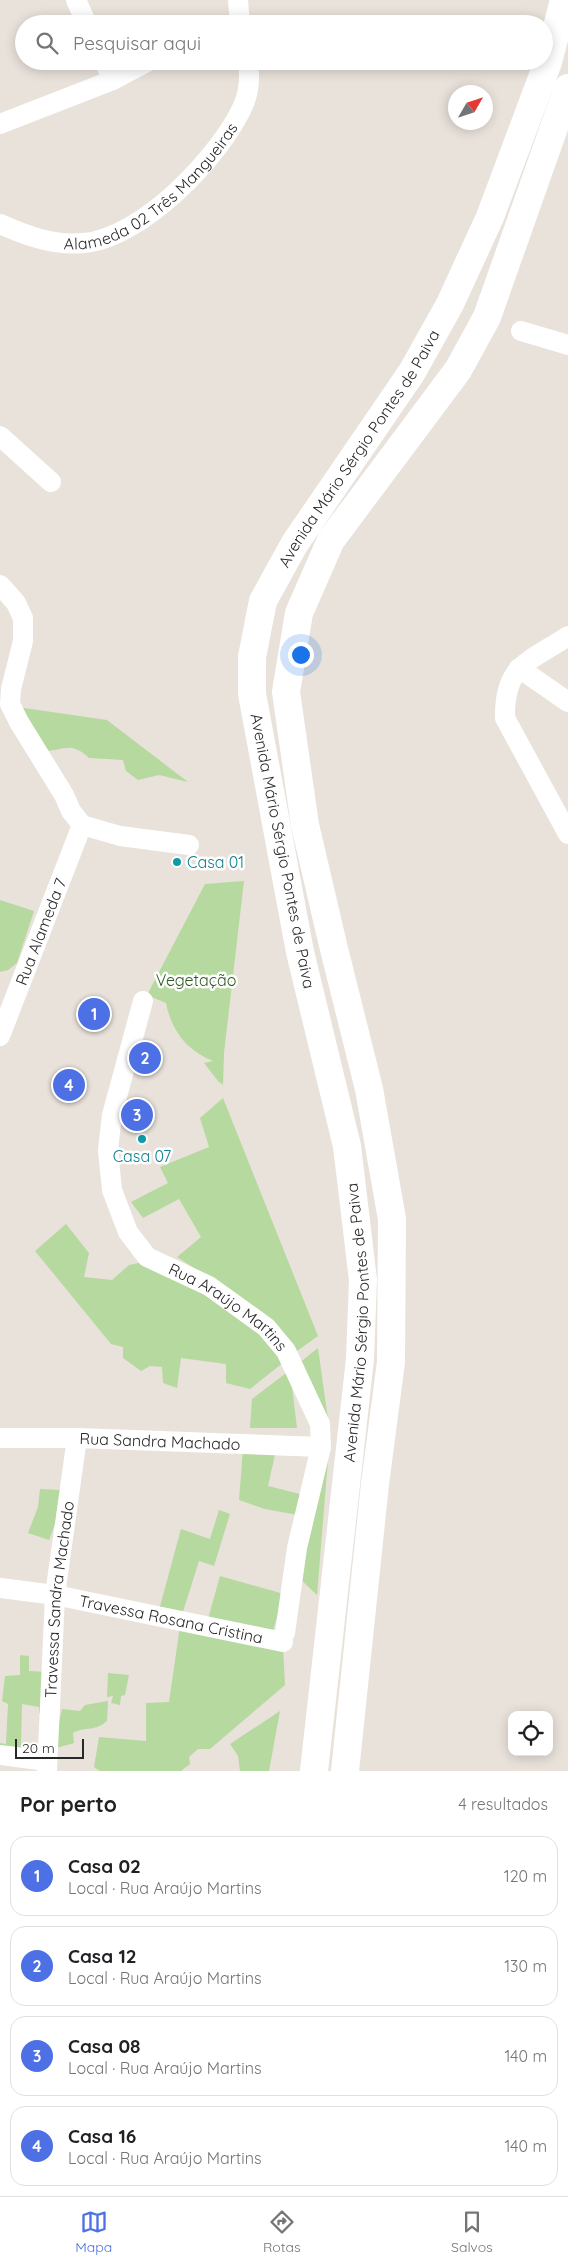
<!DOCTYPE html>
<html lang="pt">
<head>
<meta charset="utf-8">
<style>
	:root { --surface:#fff; --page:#f2f2f2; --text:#202124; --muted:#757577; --line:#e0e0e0; --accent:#4d70e4 }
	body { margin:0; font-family:Quicksand,sans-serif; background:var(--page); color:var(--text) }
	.controls { position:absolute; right:15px; bottom:15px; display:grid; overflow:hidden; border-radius:10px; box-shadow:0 2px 12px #0003 }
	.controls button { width:45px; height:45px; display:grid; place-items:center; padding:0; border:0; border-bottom:1px solid var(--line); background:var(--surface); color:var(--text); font:25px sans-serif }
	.compass { position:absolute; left:448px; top:85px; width:45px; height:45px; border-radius:50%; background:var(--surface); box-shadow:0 2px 12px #0003; rotate:51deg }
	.scale { position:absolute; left:15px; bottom:12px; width:69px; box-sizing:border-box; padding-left:5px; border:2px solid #282828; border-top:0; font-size:14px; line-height:18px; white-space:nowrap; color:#282828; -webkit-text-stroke:4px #fff; paint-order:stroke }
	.you { position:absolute; left:300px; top:654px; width:18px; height:18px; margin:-12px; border:4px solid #fff; border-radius:50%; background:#1a73e8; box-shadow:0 0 0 8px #1a73e833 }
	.badge { display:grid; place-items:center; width:32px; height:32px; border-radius:50%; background:var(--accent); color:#fff; font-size:16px; font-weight:700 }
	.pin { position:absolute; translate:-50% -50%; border:2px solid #fff; box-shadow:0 1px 5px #0006 }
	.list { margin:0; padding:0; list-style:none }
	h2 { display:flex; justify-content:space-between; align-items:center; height:65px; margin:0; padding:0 20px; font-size:21px }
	h2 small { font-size:16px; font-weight:400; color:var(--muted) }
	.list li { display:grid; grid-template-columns:32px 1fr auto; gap:15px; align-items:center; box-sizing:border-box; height:80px; margin:0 10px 10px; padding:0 10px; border:1px solid var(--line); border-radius:15px }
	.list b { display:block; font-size:19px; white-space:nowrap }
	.list p { margin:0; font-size:16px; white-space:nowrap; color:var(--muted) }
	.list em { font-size:16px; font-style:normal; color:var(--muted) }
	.icon { flex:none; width:28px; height:28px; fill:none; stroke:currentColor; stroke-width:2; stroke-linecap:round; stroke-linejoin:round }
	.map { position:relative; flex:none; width:568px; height:1771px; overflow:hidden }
	.search { position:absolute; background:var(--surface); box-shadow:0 2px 12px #0003; left:15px; right:15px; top:15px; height:55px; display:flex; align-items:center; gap:12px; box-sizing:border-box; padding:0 18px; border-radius:28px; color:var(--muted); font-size:19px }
	.sheet { height:425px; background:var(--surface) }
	nav { display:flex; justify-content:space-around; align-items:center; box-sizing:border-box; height:70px; border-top:1px solid var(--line); background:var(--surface); font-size:14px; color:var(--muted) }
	nav a { display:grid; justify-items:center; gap:2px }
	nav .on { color:var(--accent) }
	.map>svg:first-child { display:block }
</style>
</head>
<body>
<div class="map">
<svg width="568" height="1771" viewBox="0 0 568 1771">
	<rect width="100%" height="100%" fill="#e9e2db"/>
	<g fill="#b5d99e">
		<path d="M17,707l90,13 81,62 -29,-7 -21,5 -12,-9 -3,-11 -34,-2c-19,-18 -24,-7 -46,-7z"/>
		<path d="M244,881l-20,172 -1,32 -5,-4 -14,-18 9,-2c-26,-10 -42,-31 -47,-58l-19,-8 58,-111z"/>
		<path d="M0,900l34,11 -17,52 -9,7 -8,2z"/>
		<path d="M223,1098l95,238 -21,15 -61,-56 -59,-38 24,-20 -22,-38 -36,19 -12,-16 37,-19 -8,-16 49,-20 -9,-29z"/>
		<path d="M66,1224l23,29 -5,24 28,3 17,-15 19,-4 115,69 21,32 -34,27 -24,-6v-19l-45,-6 -4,30 -14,-5 -1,-16 -12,-1 -9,5 -18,-13v-11l-12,-3 -76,-93z"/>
		<path d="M318,1348l12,86 -31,-71z"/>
		<path d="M290,1370l7,58h-47l2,-29z"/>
		<path d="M329,1448l-12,147 -18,-17z"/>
		<path d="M243,1449l33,1 -8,36 32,8 -2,21 -33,-6 -26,-9z"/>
		<path d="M40,1489l21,1 -1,21 -11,29 -21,-7 10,-26z"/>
		<path d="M219,1510l11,4 -16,52 -15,-5 -18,57 -22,-8 22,-81 29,10z"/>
		<path d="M220,1576l64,18 -13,43 -63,-18z"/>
		<path d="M180,1626l103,20 2,39 -75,64h-12l-9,8 1,7 -9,7h-81l-6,-4 5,-30 47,4v-38l23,-1z"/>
		<path d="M20,1655l9,1v15l20,1 -1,42 -9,-1v-6l-17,-3 -1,40 22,2 -2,12 -41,-5v-10l6,1 2,-40 -6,-3 3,-25 15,-1z"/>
		<path d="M108,1673l21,2 -4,20 -4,1 -1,9 -9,-2 2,-7 -6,1z"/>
		<path d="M108,1701l-1,20c-12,11 -21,5 -34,12l1,10 -21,6 9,-40 18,2 5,-6z"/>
		<path d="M280,1711l-11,60h-29l-2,-15 -8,-12z"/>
	</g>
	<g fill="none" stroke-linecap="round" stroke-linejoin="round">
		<g stroke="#fff" stroke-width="20">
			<path d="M76,0l11,24"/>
			<path d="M238,0l2,24"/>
			<path d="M104,61l9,19"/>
			<path d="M0,124l113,-44 36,-19"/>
			<path id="s1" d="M0,224c27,12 54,22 84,19 58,-5 136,-86 159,-137 6,-13 7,-30 5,-45"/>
			<path d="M521,331l47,14"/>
			<path d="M0,436l51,46"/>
			<path d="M0,585l16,18 7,15v23l-12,48 -1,15 9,18 45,73 7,16 11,14 38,11 69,9"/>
			<path d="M568,636c-39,26 -64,29 -63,82l63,116"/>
			<path d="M519,668l49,34"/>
			<path id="s2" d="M143,1001l-31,114 -4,35 4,40 16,42 19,25 62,29 57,41 20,24 34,73 1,23 -24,101 -12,85"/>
			<path id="s3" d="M0,1036l82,-211"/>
			<path id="s4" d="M0,1438h77l244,9"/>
			<path id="s5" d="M0,1588l55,7 228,47"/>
			<path d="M0,1755l47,6"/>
			<path id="s6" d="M47,1771l8,-176 22,-157"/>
		</g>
		<g stroke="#fff" stroke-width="28">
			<path id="s7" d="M314,1771l46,-412 3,-79 -16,-134 -47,-194 -48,-258v-37l11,-56 32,-58 117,-171 38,-68 40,-87 58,-155 16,-62"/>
			<path d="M345,1771l30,-287 16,-122 1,-143 -23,-130 -35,-140 -29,-124 -19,-133 13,-79 32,-73 127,-170 29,-53 81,-229"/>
		</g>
	</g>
	<g fill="#0f9aa8" stroke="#fff" stroke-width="2">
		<circle cx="177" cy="862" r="5"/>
		<circle cx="142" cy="1139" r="5"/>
	</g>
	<g text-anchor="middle" stroke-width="5" stroke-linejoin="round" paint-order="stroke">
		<g font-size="16" fill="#282828" stroke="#fff">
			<text dy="6" stroke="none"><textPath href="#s1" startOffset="175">Alameda 02 Três Mangueiras</textPath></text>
			<text dy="6" stroke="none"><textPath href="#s7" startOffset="1365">Avenida Mário Sérgio Pontes de Paiva</textPath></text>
			<text transform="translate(283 851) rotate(79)" y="6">Avenida Mário Sérgio Pontes de Paiva</text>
			<text dy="6" stroke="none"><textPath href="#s3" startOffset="112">Rua Alameda 7</textPath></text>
			<text dy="6" stroke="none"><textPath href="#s2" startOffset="366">Rua Araújo Martins</textPath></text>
			<text dy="6" stroke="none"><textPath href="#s7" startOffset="451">Avenida Mário Sérgio Pontes de Paiva</textPath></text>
			<text dy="6" stroke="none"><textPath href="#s4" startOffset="160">Rua Sandra Machado</textPath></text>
			<text dy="6" stroke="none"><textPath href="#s6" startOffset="172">Travessa Sandra Machado</textPath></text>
			<text dy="6" stroke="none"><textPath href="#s5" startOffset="174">Travessa Rosana Cristina</textPath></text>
		</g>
		<g font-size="16" fill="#0d838f" stroke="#fff" text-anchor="start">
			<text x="187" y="868">Casa 01</text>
			<text x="142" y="1162" text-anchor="middle">Casa 07</text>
		</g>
		<g font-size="16" fill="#305b21" stroke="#fff">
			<text x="196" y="986">Vegetação</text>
		</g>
	</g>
</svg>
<div class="controls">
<button><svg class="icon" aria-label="locate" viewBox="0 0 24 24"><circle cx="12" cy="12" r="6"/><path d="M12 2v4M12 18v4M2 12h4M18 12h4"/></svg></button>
</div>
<svg class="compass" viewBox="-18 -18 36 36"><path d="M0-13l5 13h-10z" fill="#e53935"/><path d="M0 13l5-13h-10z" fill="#757577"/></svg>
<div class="scale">20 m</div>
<div class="you"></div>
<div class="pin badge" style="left:94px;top:1014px">1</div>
<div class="pin badge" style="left:145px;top:1058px">2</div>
<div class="pin badge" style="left:137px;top:1115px">3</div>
<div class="pin badge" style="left:69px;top:1085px">4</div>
<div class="search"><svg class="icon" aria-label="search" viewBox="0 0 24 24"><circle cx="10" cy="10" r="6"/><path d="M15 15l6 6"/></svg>Pesquisar aqui</div>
</div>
<section class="sheet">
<h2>Por perto<small>4 resultados</small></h2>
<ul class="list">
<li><span class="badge">1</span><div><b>Casa 02</b><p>Local · Rua Araújo Martins</p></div><em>120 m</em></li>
<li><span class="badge">2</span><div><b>Casa 12</b><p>Local · Rua Araújo Martins</p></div><em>130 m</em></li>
<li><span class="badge">3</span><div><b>Casa 08</b><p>Local · Rua Araújo Martins</p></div><em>140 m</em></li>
<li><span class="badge">4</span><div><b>Casa 16</b><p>Local · Rua Araújo Martins</p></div><em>140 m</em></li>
</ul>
</section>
<nav>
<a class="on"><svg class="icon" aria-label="map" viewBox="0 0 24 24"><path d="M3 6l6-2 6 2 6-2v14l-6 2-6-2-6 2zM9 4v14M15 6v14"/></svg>Mapa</a>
<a><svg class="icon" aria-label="directions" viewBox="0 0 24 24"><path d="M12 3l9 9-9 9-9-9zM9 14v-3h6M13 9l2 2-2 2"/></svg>Rotas</a>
<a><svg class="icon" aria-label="saved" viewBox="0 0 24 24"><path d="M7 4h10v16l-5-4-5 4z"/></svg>Salvos</a>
</nav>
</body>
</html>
